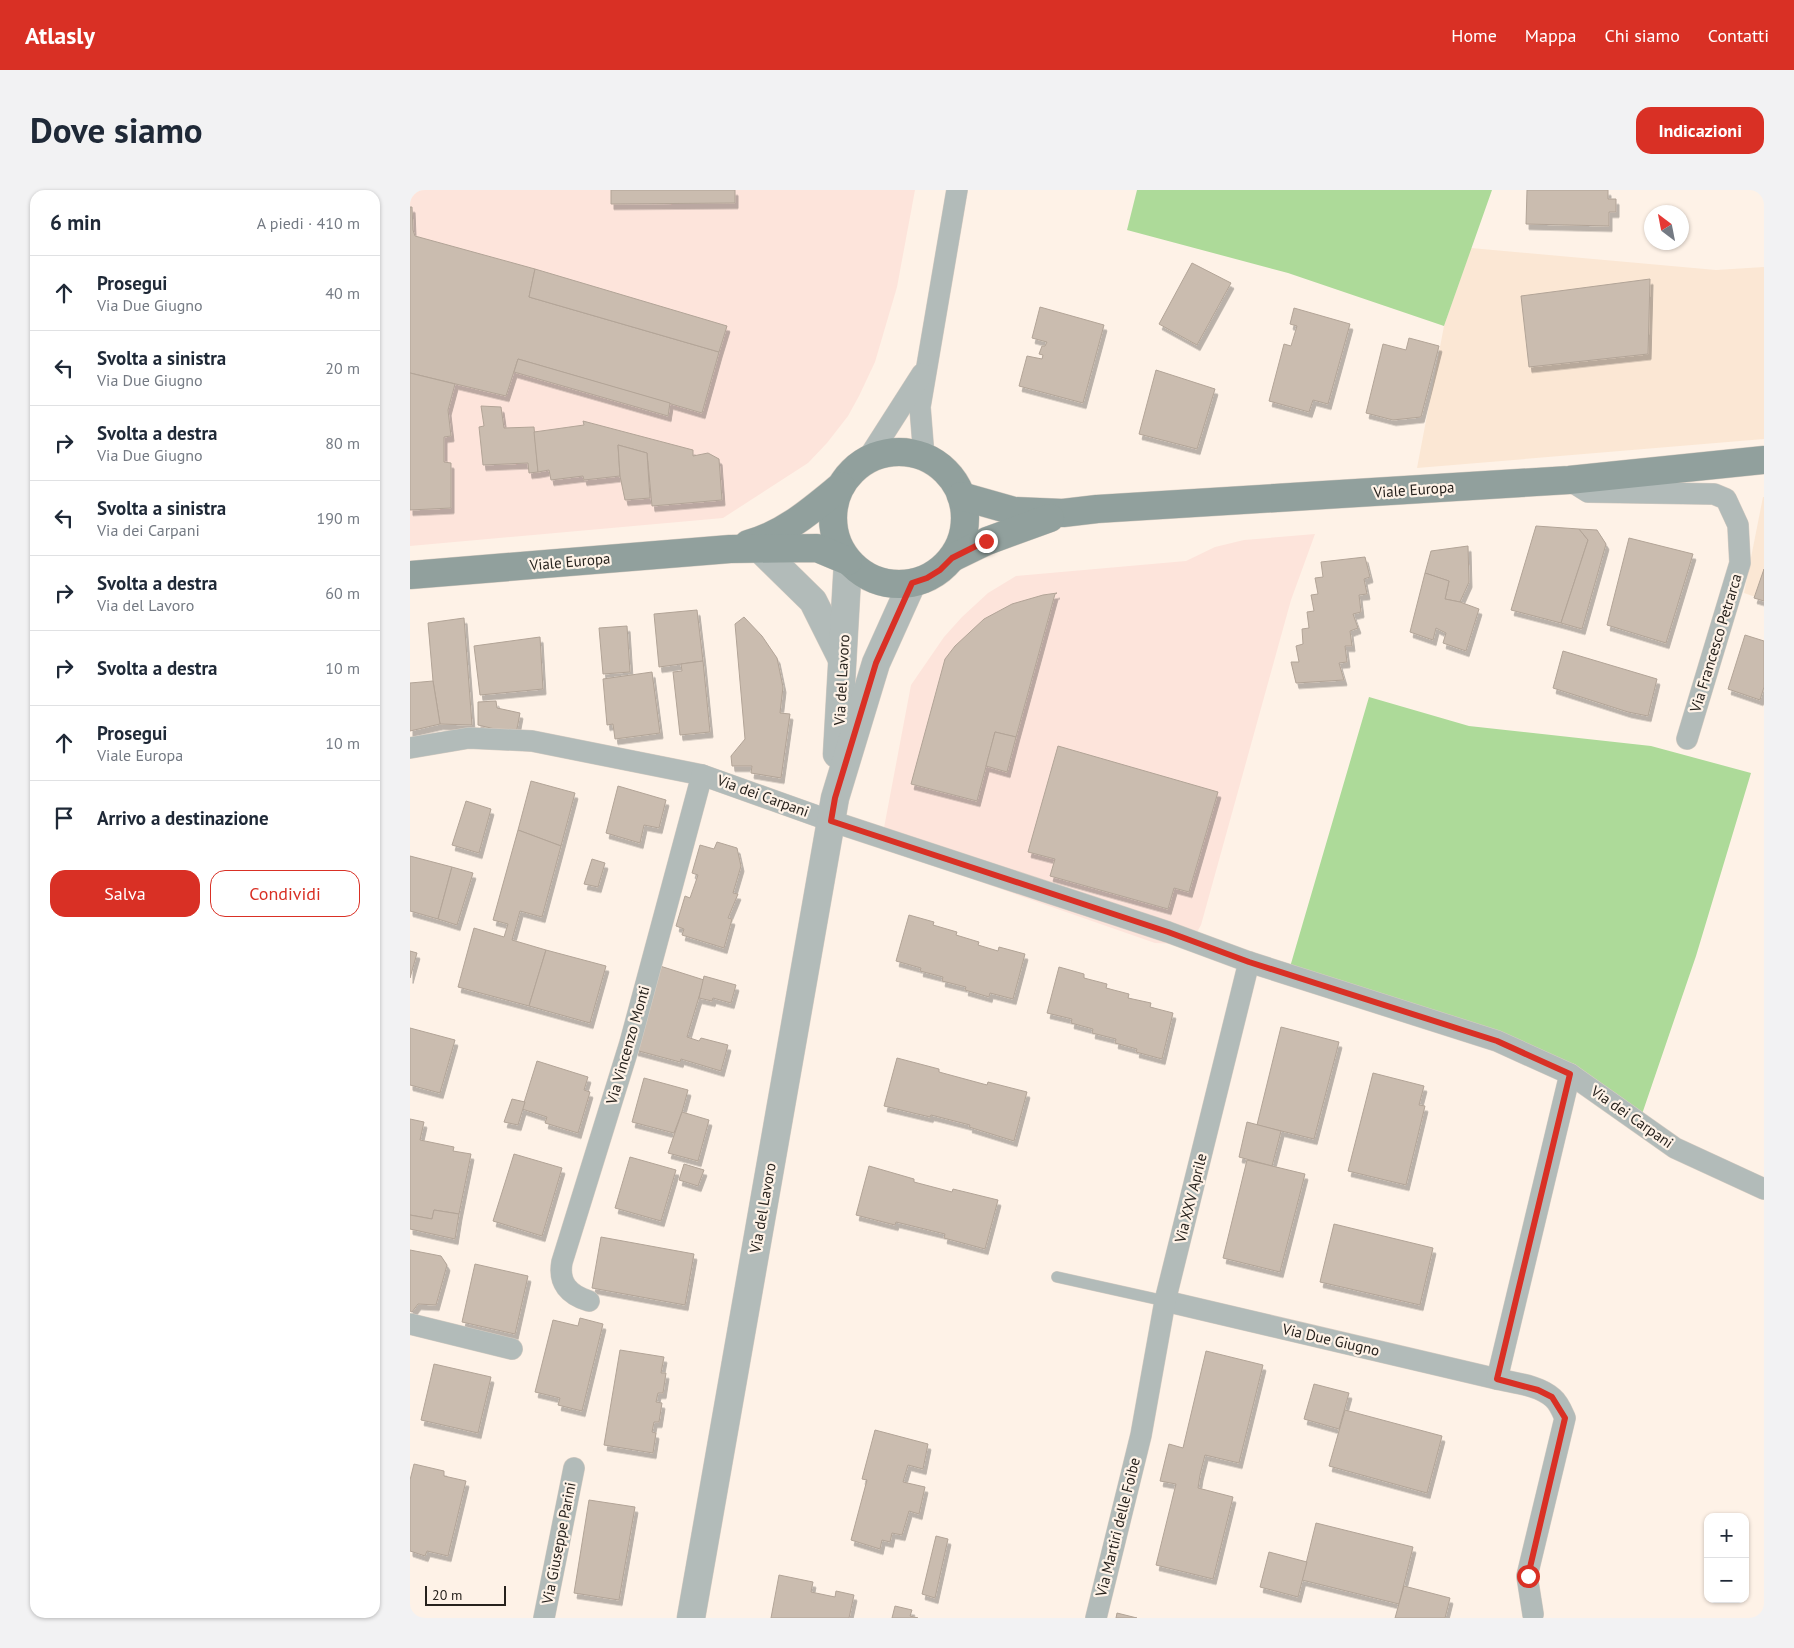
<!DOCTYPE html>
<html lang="it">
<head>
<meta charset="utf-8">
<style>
	:root { --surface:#fff; --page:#f2f2f3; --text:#1f2937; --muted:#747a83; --line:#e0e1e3; --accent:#d93025 }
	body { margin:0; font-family:"PT Sans",sans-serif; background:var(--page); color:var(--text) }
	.controls { position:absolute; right:15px; bottom:15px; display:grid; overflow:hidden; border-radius:10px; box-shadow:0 1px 4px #0004 }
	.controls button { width:45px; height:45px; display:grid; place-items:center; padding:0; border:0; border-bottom:1px solid var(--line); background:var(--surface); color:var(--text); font:25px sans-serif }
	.compass { position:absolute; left:1234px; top:15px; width:45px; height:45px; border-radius:50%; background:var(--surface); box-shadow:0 1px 4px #0004; rotate:328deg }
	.scale { position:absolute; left:15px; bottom:12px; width:81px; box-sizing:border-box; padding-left:5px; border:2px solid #27221d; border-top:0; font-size:14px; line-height:18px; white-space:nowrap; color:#27221d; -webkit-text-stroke:4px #fef2e7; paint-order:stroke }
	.stop { position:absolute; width:15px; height:15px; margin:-11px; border:4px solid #d93025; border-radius:50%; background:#fff }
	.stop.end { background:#d93025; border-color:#fff; box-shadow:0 1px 5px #0008 }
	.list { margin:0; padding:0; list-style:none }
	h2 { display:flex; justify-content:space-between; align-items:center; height:65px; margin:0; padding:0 20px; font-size:21px }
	h2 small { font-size:16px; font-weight:400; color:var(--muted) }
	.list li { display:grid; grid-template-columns:32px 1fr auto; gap:15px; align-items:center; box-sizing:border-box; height:75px; padding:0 20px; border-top:1px solid var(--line) }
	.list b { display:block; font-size:19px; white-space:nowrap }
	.list p { margin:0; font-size:16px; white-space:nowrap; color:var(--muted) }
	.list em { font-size:16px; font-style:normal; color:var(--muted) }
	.actions { display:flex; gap:10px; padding:15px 20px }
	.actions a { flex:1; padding:11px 0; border:1px solid var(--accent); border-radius:15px; text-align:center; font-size:18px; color:var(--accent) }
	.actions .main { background:var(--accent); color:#fff }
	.icon { flex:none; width:28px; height:28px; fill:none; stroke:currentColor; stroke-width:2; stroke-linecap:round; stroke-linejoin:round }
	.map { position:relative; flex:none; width:1354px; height:1428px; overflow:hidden; border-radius:15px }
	header { display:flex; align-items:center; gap:30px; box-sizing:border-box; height:70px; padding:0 25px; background:var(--accent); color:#fff }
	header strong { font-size:24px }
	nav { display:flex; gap:28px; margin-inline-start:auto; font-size:18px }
	.intro { display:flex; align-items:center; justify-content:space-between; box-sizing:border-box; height:120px; padding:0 30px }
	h1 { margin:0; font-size:35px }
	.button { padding:12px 22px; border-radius:15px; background:var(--accent); color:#fff; font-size:18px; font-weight:700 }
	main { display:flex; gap:30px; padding:0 30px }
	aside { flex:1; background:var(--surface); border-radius:15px; box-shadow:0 1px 4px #0004 }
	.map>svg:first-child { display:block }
</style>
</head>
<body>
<header>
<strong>Atlasly</strong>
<nav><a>Home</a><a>Mappa</a><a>Chi siamo</a><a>Contatti</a></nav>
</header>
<div class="intro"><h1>Dove siamo</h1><a class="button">Indicazioni</a></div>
<main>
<aside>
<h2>6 min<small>A piedi · 410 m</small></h2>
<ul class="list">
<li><svg class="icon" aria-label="ahead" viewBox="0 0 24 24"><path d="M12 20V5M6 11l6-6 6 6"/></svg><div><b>Prosegui</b><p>Via Due Giugno</p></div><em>40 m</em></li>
<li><svg class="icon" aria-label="left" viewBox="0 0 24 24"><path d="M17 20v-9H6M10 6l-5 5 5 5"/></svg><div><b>Svolta a sinistra</b><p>Via Due Giugno</p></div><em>20 m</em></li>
<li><svg class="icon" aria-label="right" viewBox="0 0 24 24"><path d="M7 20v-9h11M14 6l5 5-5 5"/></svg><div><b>Svolta a destra</b><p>Via Due Giugno</p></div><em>80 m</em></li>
<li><svg class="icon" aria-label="left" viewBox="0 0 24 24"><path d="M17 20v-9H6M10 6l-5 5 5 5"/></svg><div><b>Svolta a sinistra</b><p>Via dei Carpani</p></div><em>190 m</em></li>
<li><svg class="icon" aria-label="right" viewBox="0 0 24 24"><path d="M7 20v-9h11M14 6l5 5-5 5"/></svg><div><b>Svolta a destra</b><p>Via del Lavoro</p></div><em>60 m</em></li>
<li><svg class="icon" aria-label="right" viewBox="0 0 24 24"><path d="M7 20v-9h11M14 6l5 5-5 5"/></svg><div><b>Svolta a destra</b></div><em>10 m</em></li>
<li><svg class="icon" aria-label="ahead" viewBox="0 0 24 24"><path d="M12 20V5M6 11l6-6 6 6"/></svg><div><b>Prosegui</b><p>Viale Europa</p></div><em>10 m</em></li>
<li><svg class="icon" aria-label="arrive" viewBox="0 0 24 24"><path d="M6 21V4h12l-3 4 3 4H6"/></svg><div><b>Arrivo a destinazione</b></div></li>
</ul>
<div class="actions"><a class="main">Salva</a><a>Condividi</a></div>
</aside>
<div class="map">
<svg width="1354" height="1428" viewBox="0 0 1354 1428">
	<defs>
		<filter id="shadow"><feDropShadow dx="3" dy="5.5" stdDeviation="0" flood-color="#0004"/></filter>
	</defs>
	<rect width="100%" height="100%" fill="#fef2e7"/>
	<g fill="#fbe7d4">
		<path d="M1061,58l245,22 48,-3v172l-347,29 27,-142z"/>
		<path d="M1353,307h1v103l-20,-7z"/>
	</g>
	<g fill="#fde4db">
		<path d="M0,0h505l-18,97 -22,75 -16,34 -11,20 -21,27 -19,20 -85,55 -313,28z"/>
		<path d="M905,344l-24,66 -90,325 -5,9 -21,10 -20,-1 -246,-86 -29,-8 31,-164 33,-48 18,-20 26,-24 28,-17 170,-15 29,-14 29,-7z"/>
	</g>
	<g fill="#adda99">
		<path d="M727,0h355l-48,136 -156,-53 -161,-43z"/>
		<path d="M959,507l100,29 182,20 100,27 -55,183 -55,161 -86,-52 -265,-98z"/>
	</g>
	<g fill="#cabcaf" stroke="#b2a497" filter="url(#shadow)">
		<path d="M201,0h124v13l-124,1z"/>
		<path d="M1117,0h81v9h8v13h-7v14l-83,-2z"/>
		<path d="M0,17h2l1,23 2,6 120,33 -6,28 190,55 -17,61 -184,-54 -12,37 -96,-23z"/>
		<path d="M782,73l39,20 -34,62 -38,-21z"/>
		<path d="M125,79l192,57 -8,26 -190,-55z"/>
		<path d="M1240,89l-2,75 -119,13 -8,-71z"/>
		<path d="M630,117l64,18 -21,78 -64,-17 8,-30 15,3 1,-4 -4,-1 3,-8h3l2,-4 -15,-4z"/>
		<path d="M884,118l56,16 -22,80 -15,-4 -4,12 -40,-11 15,-57 7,2 6,-20 -7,-2z"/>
		<path d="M999,148l30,8 -18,71 -28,3 -27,-7 17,-69 23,6z"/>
		<path d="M108,169l152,44 -2,13 -154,-44z"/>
		<path d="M746,180l59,19 -18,60 -58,-15z"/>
		<path d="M0,183l45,11 -7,26 3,26 -7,1v25l7,1v45l-41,2z"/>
		<path d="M71,216l20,1 3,21 30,-1 4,45 -9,1 -1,-10 -45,2 -4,-38 5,-1z"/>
		<path d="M173,231l110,29v6l15,-3 11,6 3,41 -70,6 -5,-53 -29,-8 2,31 -36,4 -1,-4 -32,4 -2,-10 -11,2 -4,-40 50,-7z"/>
		<path d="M208,255l29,8 3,45 -25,2 -5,-24z"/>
		<path d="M1126,336l43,3 9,11 -27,83 -50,-13z"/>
		<path d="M1169,339l18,1 9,14 -24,85 -21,-6 27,-83z"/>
		<path d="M1219,348l64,16 -27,89 -59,-18z"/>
		<path d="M1058,356l1,36 -9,20 -15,-3 4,-18 -24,-8 6,-22z"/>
		<path d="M955,367l5,20 -6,2 3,15 -8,1 2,17 -8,2 5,14 -8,3 2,15h-7l2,16 -8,1 5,17 -48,3 -5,-21h8l-3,-16 7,-2 -1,-15 7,-1 -2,-16 7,-1 -3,-16 7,-1 -3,-16 8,-1 -2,-15z"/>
		<path d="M1354,379v32l-10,-3z"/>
		<path d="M1015,383l24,8 -4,18 15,3 19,7 -13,42 -23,-8 3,-10 -10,-5 -3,12 -23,-8z"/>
		<path d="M647,403l-2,1 -39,143 -21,-5 -18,69 -66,-17 34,-125 10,-13 29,-27 28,-15 31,-9z"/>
		<path d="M287,420l6,51 -44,6 -5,-53z"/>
		<path d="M334,427l18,19 15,22 6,29 -3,26 10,1 -9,64 -30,-5 1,-7h-20l-1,-10 14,-17 -10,-115z"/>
		<path d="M54,428l8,107 -32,-1 -7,-43 -5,-58z"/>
		<path d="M217,436l3,46 -27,2 -4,-46z"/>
		<path d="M1335,445l19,6v46l-4,13 -32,-11z"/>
		<path d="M130,447l3,52 -63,6 -6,-49z"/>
		<path d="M1153,461l94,28 -9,37 -20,-4 -75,-24z"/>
		<path d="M293,471l7,71 -30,3 -7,-63 9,-1 -1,-7z"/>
		<path d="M242,482l8,61 -45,6 -2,-15 -6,1 -4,-46z"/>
		<path d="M23,491l7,43 -30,7v-48z"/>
		<path d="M86,511l1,7 23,5 -4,21 -38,-9v-23z"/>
		<path d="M585,542l21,5 -9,35 -21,-6z"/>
		<path d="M648,556l160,46 -29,100 -15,-4 -6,21 -118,-33 5,-17 -27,-7z"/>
		<path d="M121,591l44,12 -14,53 -43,-16z"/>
		<path d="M208,596l48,14 -7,28 -15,-3 -4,18 -34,-10z"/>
		<path d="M56,611l25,8 -12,44 -27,-8z"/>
		<path d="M108,640l43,16 -19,71 -22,-6 -8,29 34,10 -17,56 -71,-19 16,-59 30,9 4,-13 -15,-4z"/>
		<path d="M307,652l20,6 4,18 -8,27 5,1 -10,24 4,1 -8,29 -42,-13 2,-6 -8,-3 9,-30 5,2 8,-23 -6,-2 8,-28 14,4z"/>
		<path d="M0,666l42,11 -14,52 -28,-8z"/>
		<path d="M182,669l13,4 -7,24 -14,-3z"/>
		<path d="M42,677l21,6 -16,52 -19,-6z"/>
		<path d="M499,725l25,7 -1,3 24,7 -1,3 23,7 -1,3 20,6 1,-4 26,7 -12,45 -23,-6 -1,4 -24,-7 1,-3 -24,-6 1,-4 -23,-6 1,-3 -25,-7z"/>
		<path d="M136,760l60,16 -16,57 -61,-17z"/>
		<path d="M0,761l7,2 -7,25z"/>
		<path d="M250,776l44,14 -17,57 12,4 2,-3 27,7 -7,26 -40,-12 -1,3 -45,-12z"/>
		<path d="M649,777l25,7v4l23,6 -1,4 23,6 -1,4 23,5 -1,4 23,6 -11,46 -26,-7 1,-3 -22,-6 1,-4 -24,-6 1,-4 -22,-6 1,-4 -25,-6z"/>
		<path d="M294,786l32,9 -5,18 -18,-5 -1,3 -13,-3z"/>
		<path d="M871,837l58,15 -25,97 -57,-14z"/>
		<path d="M0,838l45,12 -15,53 -30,-8z"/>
		<path d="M487,868l42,11v3l48,13 1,-3 39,10 -13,49 -45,-14 1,-2 -39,-10 -1,2 -46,-11z"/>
		<path d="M127,871l51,16 -4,13 6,2 -12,41 -33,-10 2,-6 -25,-8z"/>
		<path d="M963,883l51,13 -5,19 6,1 -19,79 -58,-14z"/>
		<path d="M234,888l44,12 -6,22 -8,21 -42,-11z"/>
		<path d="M102,909l13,3 -7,23 -14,-3z"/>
		<path d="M272,922l27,8 -11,41 -30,-8z"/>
		<path d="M0,929l14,3 -4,18 34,7 -1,4 18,3 -12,60 -25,-4 -2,9 -22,-4z"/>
		<path d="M837,932l34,9 -9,35 -33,-9z"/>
		<path d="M104,964l48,14 -20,68 -49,-15z"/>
		<path d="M220,967l46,13 -15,51 -46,-13z"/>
		<path d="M837,970l58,14 -25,98 -57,-14z"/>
		<path d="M274,974l20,6 -6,16 -19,-6z"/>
		<path d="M459,976l45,13v3l38,10 1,-3 45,11 -13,49 -41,-11 1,-4 -49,-12 -1,3 -39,-10z"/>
		<path d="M24,1020l25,4 -4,25 -45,-10v-14l22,4z"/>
		<path d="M924,1034l99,24 -13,57 -100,-23z"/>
		<path d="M191,1047l93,17 -9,51 -93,-17z"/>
		<path d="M0,1060l31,6 6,9 -11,40 -18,-1 -6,8 -2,-1z"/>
		<path d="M65,1074l53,12 -13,58 -53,-12z"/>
		<path d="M170,1128l23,6 -21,87 -24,-6 2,-7 -25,-6 18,-72 25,6z"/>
		<path d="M210,1160l44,7 -3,16h5l-3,20h-5l-2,9 6,1 -3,19h-5l-2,10 4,1 -3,20 -49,-8z"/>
		<path d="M796,1161l57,14 -24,98 -34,-8 -5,20 -2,13 35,9 -20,82 -57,-14 20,-81 -16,-3 9,-37 14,4z"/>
		<path d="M24,1174l57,13 -13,56 -57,-13z"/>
		<path d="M904,1194l35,9 -10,36 -35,-10z"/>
		<path d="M935,1220l97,26 -15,57 -98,-27z"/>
		<path d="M465,1240l53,14 -5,25 -15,-4 -5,17 22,5 -6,27 -10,-3 -7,24 -10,-2 -2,9 -8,-2 -2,9 -29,-9 16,-60 -5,-1z"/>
		<path d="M4,1274l30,7v5l22,5 -18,75 -21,-5 -2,5 -15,-5v-71z"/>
		<path d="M179,1310l46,7 -16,93 -45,-7z"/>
		<path d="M906,1333l97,24 -14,57 -97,-24z"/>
		<path d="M526,1346l12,3 -13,59 -13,-4z"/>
		<path d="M859,1362l38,10 -9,35 -38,-10z"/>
		<path d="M369,1385l34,7 -2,10 24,5 1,-6 18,4 -5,23h-78z"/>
		<path d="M994,1396l46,12 -5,20h-50z"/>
		<path d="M485,1416l17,4 -2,6 8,2h-26z"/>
		<path d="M707,1423l20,5h-21z"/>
	</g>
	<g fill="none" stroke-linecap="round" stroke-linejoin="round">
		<defs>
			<path id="service" d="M647,1087l108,24"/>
			<g id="minor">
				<path d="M514,267l-4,-50 37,-217"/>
				<path d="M457,270l55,-86"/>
				<path d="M1159,290l19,12 126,2 12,5 12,26 2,38 -53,176"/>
				<path d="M0,558l59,-10 63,3 170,34 129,46 337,111 81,30 248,79 73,33 105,74 89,41"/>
				<path d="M179,1111c-20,-6 -31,-18 -27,-39l68,-219 72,-268"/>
				<path d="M755,1111l332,78c17,4 42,6 56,19 6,5 9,13 12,20l-38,158 6,38"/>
				<path d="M0,1134l102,25"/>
				<path d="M1087,1189l73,-305"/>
				<path d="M134,1428l30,-150"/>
				<path d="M686,1428l45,-183 24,-134 84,-339"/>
			</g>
			<g id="tertiary">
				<path d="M350,359l53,52 29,58"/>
				<path d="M427,564l11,-193"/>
				<path d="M281,1428l144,-820 41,-135 36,-80"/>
			</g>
			<g id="secondary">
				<circle cx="489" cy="328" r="66"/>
				<path d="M551,306l53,15 49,2 34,-4 472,-29 195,-20"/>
				<path d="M338,354c37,-10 65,-35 93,-58"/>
				<path d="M542,368l35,-17 63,-23"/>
				<path d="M0,385l320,-26 87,-1 31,13"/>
			</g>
		</defs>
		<use href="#service" stroke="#d7cdc3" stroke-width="12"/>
		<use href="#minor" stroke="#d7cdc3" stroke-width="22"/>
		<use href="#tertiary" stroke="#d7cdc3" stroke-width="29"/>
		<use href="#secondary" stroke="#d7cdc3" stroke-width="29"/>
		<use href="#service" stroke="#b2bbb9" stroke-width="11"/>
		<use href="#minor" stroke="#b2bbb9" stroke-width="21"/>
		<use href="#tertiary" stroke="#b2bbb9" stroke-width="28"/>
		<use href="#secondary" stroke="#91a09d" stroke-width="28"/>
	</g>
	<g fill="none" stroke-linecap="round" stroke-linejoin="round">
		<path stroke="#d93025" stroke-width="6" d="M576,351l-34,17 -12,12 -13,8 -15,5 -36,80 -41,135 -4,23 337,111 81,30 248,79 73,33 -73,305 41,11 14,7 13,21 -37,158"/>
	</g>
	<g text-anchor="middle" stroke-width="4.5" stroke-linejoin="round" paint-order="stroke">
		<g font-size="15" fill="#27221d" stroke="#fef2e7">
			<text transform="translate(1004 300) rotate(-4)" y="5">Viale Europa</text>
			<text transform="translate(160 372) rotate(-5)" y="5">Viale Europa</text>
			<text transform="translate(1306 453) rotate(-73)" y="5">Via Francesco Petrarca</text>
			<text transform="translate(432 490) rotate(-87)" y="5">Via del Lavoro</text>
			<text transform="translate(353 606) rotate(20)" y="5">Via dei Carpani</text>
			<text transform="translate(218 855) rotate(-74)" y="5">Via Vincenzo Monti</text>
			<text transform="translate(1222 927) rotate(35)" y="5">Via dei Carpani</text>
			<text transform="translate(781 1008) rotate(-76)" y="5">Via XXV Aprile</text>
			<text transform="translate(353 1018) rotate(-80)" y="5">Via del Lavoro</text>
			<text transform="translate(921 1150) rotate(13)" y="5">Via Due Giugno</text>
			<text transform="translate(708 1337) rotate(-76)" y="5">Via Martiri delle Foibe</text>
			<text transform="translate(149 1353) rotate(-79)" y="5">Via Giuseppe Parini</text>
		</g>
	</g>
</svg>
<div class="controls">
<button>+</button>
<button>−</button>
</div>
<svg class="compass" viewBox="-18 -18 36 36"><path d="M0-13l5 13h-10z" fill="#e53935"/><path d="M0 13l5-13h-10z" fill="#747a83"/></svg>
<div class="scale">20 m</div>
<div class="stop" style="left:1118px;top:1386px"></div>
<div class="stop end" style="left:576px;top:351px"></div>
</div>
</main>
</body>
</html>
